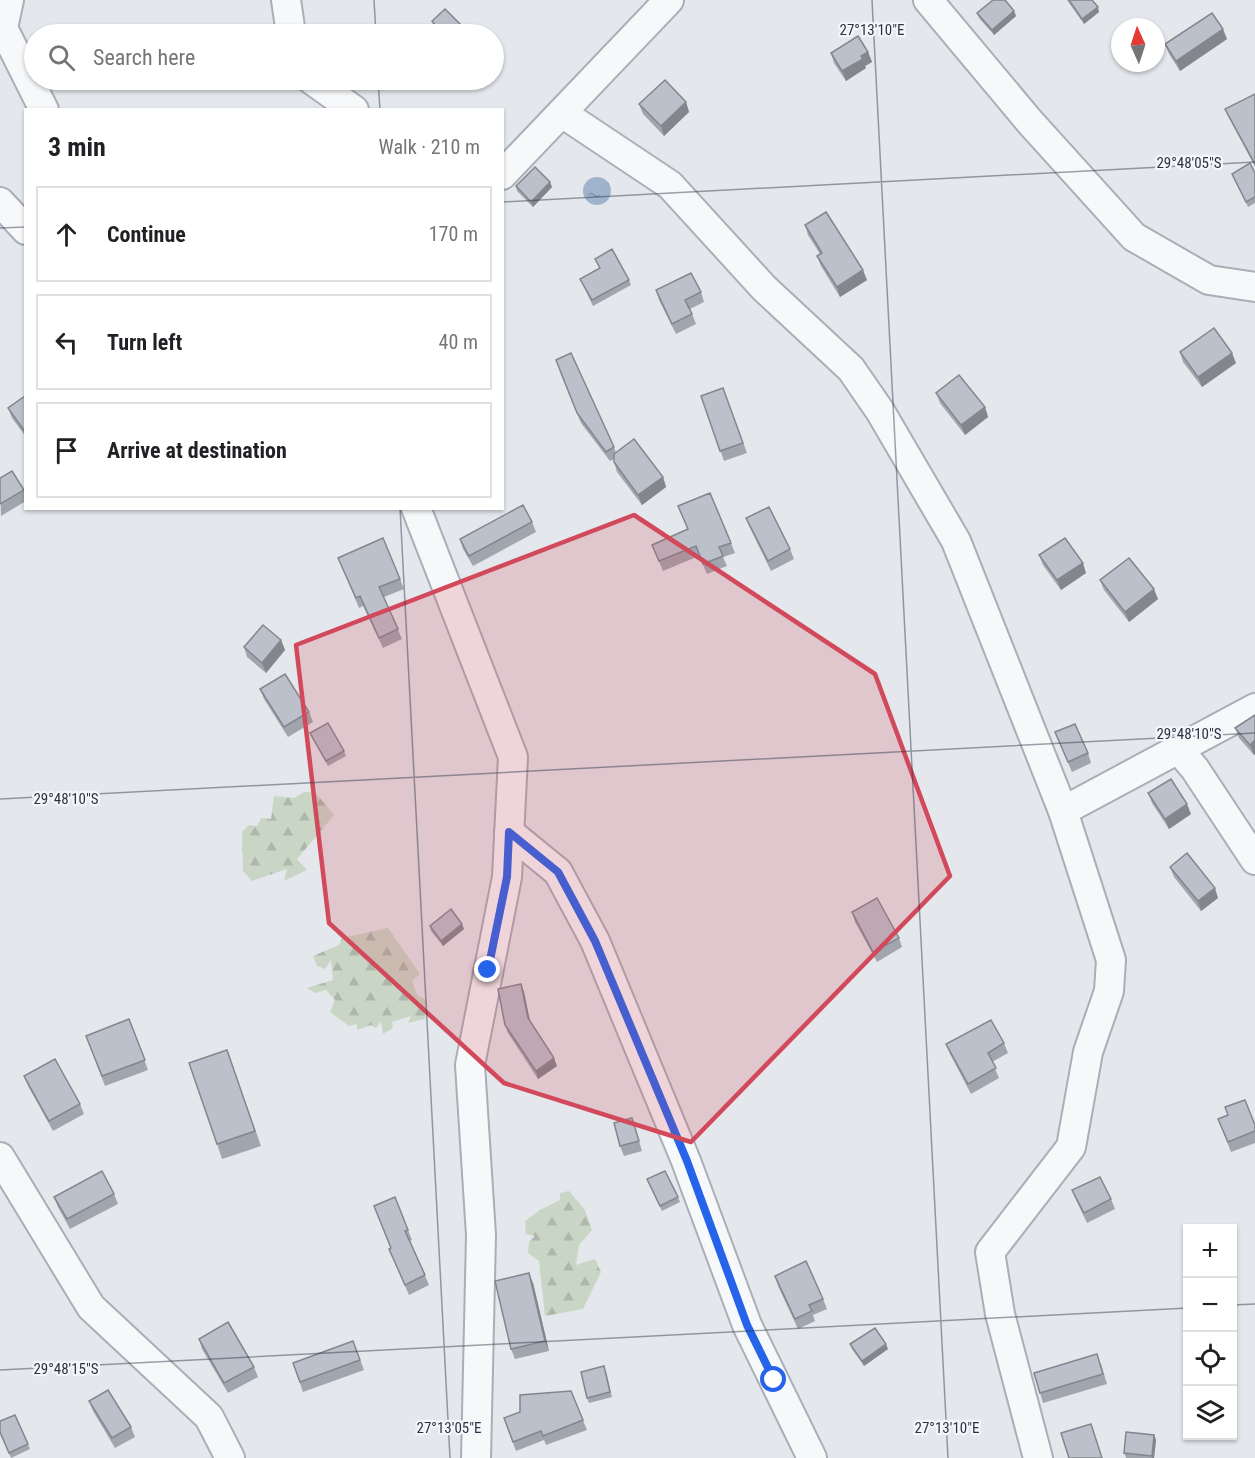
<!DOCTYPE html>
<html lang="en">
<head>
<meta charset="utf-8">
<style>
	:root { --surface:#fff; --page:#f6f6f6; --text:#202124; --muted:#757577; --line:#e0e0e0 }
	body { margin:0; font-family:"Roboto Condensed",sans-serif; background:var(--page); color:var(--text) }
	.controls { position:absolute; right:18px; bottom:18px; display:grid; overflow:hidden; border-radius:0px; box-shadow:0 2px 4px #0004 }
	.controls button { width:54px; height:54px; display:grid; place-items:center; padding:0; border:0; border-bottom:2px solid var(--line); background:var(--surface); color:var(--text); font:30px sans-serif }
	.compass { position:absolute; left:1111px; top:18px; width:54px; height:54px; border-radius:50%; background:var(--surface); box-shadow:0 2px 4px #0004; rotate:357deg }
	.stop { position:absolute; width:18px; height:18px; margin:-14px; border:4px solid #2563eb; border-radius:50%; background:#fff }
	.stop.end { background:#2563eb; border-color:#fff; box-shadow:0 2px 6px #0008 }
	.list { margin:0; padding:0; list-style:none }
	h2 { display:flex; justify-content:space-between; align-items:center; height:78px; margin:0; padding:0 24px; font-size:26px }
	h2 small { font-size:20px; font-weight:400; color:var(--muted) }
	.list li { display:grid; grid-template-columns:39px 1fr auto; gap:18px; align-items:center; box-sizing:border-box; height:96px; margin:0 12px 12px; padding:0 12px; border:2px solid var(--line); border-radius:0px }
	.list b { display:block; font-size:22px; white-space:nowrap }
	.list em { font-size:20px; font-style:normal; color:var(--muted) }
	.icon { flex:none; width:33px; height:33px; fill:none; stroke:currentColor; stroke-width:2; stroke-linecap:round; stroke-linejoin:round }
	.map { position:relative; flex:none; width:1255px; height:1458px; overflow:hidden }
	.search { position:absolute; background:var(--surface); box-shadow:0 2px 4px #0004; left:24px; top:24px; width:480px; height:66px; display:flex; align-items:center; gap:15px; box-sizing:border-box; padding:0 21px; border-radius:33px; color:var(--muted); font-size:22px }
	.panel { position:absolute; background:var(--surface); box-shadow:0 2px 4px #0004; left:24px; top:108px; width:480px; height:402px; border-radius:0px }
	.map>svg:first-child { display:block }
</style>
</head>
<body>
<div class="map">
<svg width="1255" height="1458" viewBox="0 0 1255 1458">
	<defs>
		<pattern id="forest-firs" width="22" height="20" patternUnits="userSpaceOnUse" patternTransform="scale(1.5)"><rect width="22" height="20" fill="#c9d6c5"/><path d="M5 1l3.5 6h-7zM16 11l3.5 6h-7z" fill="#adb8ab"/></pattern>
		<pattern id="water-ripples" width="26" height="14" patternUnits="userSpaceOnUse" patternTransform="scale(1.5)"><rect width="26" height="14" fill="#9fb4cc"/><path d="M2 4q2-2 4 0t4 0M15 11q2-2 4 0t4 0" fill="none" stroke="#8293a7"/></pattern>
	</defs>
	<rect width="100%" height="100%" fill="#e4e7ec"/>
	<g fill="url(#forest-firs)">
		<path d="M304,792h11l19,23 -37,44 10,11 -23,11 3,-12 -35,12 -9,-10 -1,-39 7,-7 8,1 4,-8 10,1 3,-23 20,2z"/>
		<path d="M388,928l32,46 -8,7 5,14 10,5 -2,19 -17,4 3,-7 -19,6 1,6 -10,6 -2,-13 -5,7 -5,-3 -14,5v-6l-8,2 -19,-14 5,-12 -9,-10 -11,3 -8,-5 26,-8 -2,-20 -6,9 -8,-3 -4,-10 26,-11 3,-7z"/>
		<path d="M569,1191l16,19 7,20 -13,15 -3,20 19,-6 6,13 -18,37 -38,7 -6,-55 -11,-8 1,-11 6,-6 -9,-2 -1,-13 15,-11 20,-10v-7z"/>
	</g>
	<circle fill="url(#water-ripples)" cx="597" cy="191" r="14"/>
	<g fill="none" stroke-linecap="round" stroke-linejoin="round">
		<defs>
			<g id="minor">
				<path d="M9,0l-6,28 41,82"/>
				<path d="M286,0l5,34"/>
				<path d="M928,0l102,122 104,115 75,43 46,7"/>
				<path d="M312,80l42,30"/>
				<path d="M562,113l108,72 94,103 87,81 29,42 76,130 107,270 48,149 -2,31 -21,61 -17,95 -81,105 10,62 38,144"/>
				<path d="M502,175l167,-175"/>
				<path d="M0,202l26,28"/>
				<path d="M416,508l97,249 -6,120 -37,188 11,170 -5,223"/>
				<path d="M1179,750l16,19 60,91"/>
				<path d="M1063,811l192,-103"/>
				<path d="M509,832l49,40 37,69 91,220 61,164 65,133"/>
				<path d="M0,1157l91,150 118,110 21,41"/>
			</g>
		</defs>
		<use href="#minor" stroke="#a9aeb7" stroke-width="32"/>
		<use href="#minor" stroke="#f7f8fa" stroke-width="28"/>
	</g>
	<g fill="#a1a5ae">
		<path d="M1067,0h25l7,12 -15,12z"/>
		<path d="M1014,11l2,5 -22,19 -15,-17 -2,-5z"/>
		<path d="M432,21l33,13h-27l-3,-3z"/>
		<path d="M1227,39l-47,32 -11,-17 -4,-10z"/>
		<path d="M868,52l4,10 -7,4 1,2 -20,13 -12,-18 -3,-10z"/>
		<path d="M1255,94v73l-26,-49 -4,-9z"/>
		<path d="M686,102l3,10 -25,24 -21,-22 -4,-10z"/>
		<path d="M1255,173v30l-7,4 -16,-33z"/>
		<path d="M516,186l36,1 -19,20 -16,-16z"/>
		<path d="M805,225l62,55 -27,17 -19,-31 -4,-10 3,-2 -12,-19z"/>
		<path d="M595,259l34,21 2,5 -38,21 -13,-27 20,-10z"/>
		<path d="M656,290l45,2 3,10 -14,7 6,15 -20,10 -17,-34z"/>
		<path d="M1180,352l56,11 -34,24 -19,-25z"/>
		<path d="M559,370l55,77 2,6 47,24 3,10 -24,18 -25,-33 -3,-10v-3l-4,2 -29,-38z"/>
		<path d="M723,388l24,65 -23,8 -23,-65z"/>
		<path d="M936,393l49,14 3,10 -23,18 -25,-32z"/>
		<path d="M26,396v41l-14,-19 -4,-10z"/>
		<path d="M0,478l24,12 2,4v7l-25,15z"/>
		<path d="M678,506l53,37 4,10 -12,4 4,9 -20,8 -8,-18 -36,15 -11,-26 36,-15z"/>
		<path d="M746,518l44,31 4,10 -23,12 -21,-43z"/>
		<path d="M532,522l4,10 -63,34 -10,-17 -3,-10z"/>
		<path d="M1039,555l47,18 -25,17 -18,-25z"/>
		<path d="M338,558l62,21 4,10 -20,8 18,42 -19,9 -20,-42 -4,2z"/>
		<path d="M1100,580l58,19 -29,23 -25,-32z"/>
		<path d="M281,640l4,10 -19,23 -19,-16 -3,-10z"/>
		<path d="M260,689l49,23 4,10 -25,15 -24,-38z"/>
		<path d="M1255,715v39l-1,1 -15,-17 -4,-10z"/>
		<path d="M1055,732l33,21 3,10 -19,9z"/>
		<path d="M310,733l34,18 2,5 -18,10 -16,-28z"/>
		<path d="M1148,793l43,21 -22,15 -17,-26z"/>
		<path d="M1170,867l48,31 -17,13 -27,-34z"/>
		<path d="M852,912l47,26 3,9 -25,15 -22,-40z"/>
		<path d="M430,926l34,3 -21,17 -12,-15z"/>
		<path d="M521,984l3,8 6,29 27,45 -19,13 -30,-46 -3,-8z"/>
		<path d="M129,1019l19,51 -43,16 -19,-50z"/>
		<path d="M1004,1043l4,10 -16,9 7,16 -28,16 -21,-40 -4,-10z"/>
		<path d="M227,1050l34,96 -39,13 -5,-15z"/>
		<path d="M24,1076l56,28 4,10 -31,17 -25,-45z"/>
		<path d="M632,1118l10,33 -18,5 -4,-10z"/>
		<path d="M1218,1119l37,6v18l-24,9z"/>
		<path d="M647,1179l31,18 2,5 -18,9z"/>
		<path d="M1072,1190l39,9 4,10 -28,14 -11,-23z"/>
		<path d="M114,1194l4,10 -48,25 -12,-22 -4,-10z"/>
		<path d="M395,1197l17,43 -2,1 19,44 -20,10 -20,-46 2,-1z"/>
		<path d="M775,1276l48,23 4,10 -14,6 2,6 -17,8 -20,-43z"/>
		<path d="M533,1283l16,68 -34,8 -4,-10z"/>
		<path d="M199,1339l55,28 4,10 -30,16 -26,-44z"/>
		<path d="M353,1341l11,29 -61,22 -10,-29z"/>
		<path d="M850,1344l38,5 -24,17 -12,-17z"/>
		<path d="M1101,1364l6,20 -64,19 -3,-10z"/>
		<path d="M606,1371l6,26 -23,6 -2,-5z"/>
		<path d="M571,1391l16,39 -41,15 -2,-5 -28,11 -12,-33z"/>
		<path d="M89,1401l42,26 4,10 -20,11 -22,-37z"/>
		<path d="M15,1415l15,34 -19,9 -11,-25z"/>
		<path d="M1154,1435l2,5 -2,18h-28l-2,-5z"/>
	</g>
	<g fill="#83868d">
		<path d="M1098,7l1,5 -15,12 -2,-5z"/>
		<path d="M1014,11l2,5 -22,19 -2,-5z"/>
		<path d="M462,26l3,8h-13z"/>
		<path d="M1223,29l4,10 -47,32 -4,-10z"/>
		<path d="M868,52l4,10 -7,4 1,2 -20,13 -4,-10z"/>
		<path d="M686,102l3,10 -25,24 -3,-10z"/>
		<path d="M550,182l2,5 -19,20 -2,-5z"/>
		<path d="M863,270l4,10 -27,17 -3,-10z"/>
		<path d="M1232,353l4,10 -34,24 -4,-10z"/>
		<path d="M985,407l3,10 -23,18 -4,-10z"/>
		<path d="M663,477l3,10 -24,18 -4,-10z"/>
		<path d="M1083,563l3,10 -25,17 -4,-10z"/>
		<path d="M1154,589l4,10 -29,23 -4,-10z"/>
		<path d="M281,640l4,10 -19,23 -4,-10z"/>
		<path d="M1255,740v14l-1,1 -4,-10z"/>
		<path d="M1187,804l4,10 -22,15 -4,-10z"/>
		<path d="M1215,888l3,10 -17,13 -3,-10z"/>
		<path d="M462,924l2,5 -21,17 -2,-5z"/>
		<path d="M521,984l3,8 7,34 -3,-8z"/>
		<path d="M554,1058l3,8 -19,13 -2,-8z"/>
		<path d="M529,1273l4,10 16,68 -4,-10z"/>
		<path d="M886,1344l2,5 -24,17 -2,-5z"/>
		<path d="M1154,1435l2,5 -2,18h-2v-2z"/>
	</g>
	<g fill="#bbc0ca" stroke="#83868d" stroke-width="1.5">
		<path d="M993,0h12l9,11 -22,19 -15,-17z"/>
		<path d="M1069,0h23l6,7 -16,12z"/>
		<path d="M445,9l17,17 -10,8h-10l-10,-13z"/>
		<path d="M1212,13l11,16 -47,32 -11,-17z"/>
		<path d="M858,36l10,16 -7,4 2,3 -21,12 -11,-18z"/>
		<path d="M665,80l21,22 -25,24 -22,-22z"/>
		<path d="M1255,94v70l-30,-55z"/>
		<path d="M1250,163l5,10v24l-9,5 -14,-28z"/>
		<path d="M535,167l15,15 -19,20 -15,-16z"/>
		<path d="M826,212l37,58 -26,17 -20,-31 5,-3 -17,-28z"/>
		<path d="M612,249l17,31 -37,20 -12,-21 20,-11 -5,-9z"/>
		<path d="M691,273l10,19 -16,8 7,14 -20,10 -16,-34z"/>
		<path d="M1214,328l18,25 -34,24 -18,-25z"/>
		<path d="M571,353l43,94 -8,5 -29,-39 -21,-53z"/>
		<path d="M959,375l26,32 -24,18 -25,-32z"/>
		<path d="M723,388l20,55 -23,8 -19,-55z"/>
		<path d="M25,396h1v37l-18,-25z"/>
		<path d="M634,439l29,38 -25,18 -24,-33v-8z"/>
		<path d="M12,471l12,19 -24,14v-26z"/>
		<path d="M710,493l21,50 -12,4 4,9 -20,8 -7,-18 -37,15 -7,-16 36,-16 -10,-23z"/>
		<path d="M523,505l9,17 -63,34 -9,-17z"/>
		<path d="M769,507l21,42 -22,12 -22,-43z"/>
		<path d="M383,538l17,41 -21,8 19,42 -19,9 -19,-42 -4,2 -18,-40z"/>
		<path d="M1065,538l18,25 -26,17 -18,-25z"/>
		<path d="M1129,558l25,31 -29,23 -25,-32z"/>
		<path d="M263,625l18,15 -19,23 -18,-16z"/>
		<path d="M285,674l24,38 -25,15 -24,-38z"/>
		<path d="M1255,715v25l-5,5 -15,-17z"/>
		<path d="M328,723l16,28 -18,10 -16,-28z"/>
		<path d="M1075,724l13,29 -20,9 -13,-30z"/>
		<path d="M1171,779l16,25 -22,15 -17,-26z"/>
		<path d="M1187,853l28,35 -17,13 -28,-34z"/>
		<path d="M877,898l22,40 -26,14 -21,-40z"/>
		<path d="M451,909l11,15 -21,17 -11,-15z"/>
		<path d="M521,984l7,34 26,40 -18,13 -31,-46 -7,-36z"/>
		<path d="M129,1019l16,41 -43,16 -16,-40z"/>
		<path d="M991,1020l13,23 -16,10 8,15 -28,16 -22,-40z"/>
		<path d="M227,1050l28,81 -38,13 -28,-81z"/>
		<path d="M55,1059l25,45 -31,17 -25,-45z"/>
		<path d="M1245,1100l10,25v6l-27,11 -10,-23 10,-4 -3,-8z"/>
		<path d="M632,1118l7,23 -19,5 -6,-23z"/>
		<path d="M102,1171l12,23 -47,25 -13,-22z"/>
		<path d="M665,1171l13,26 -18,9 -13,-27z"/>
		<path d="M1100,1177l11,22 -27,14 -12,-23z"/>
		<path d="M395,1197l13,33 -3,1 20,44 -20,10 -16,-36 2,-1 -17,-42z"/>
		<path d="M806,1261l17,38 -14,6 3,6 -17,8 -20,-43z"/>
		<path d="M529,1273l16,68 -34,8 -16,-68z"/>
		<path d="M228,1322l26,45 -30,16 -25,-44z"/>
		<path d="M875,1328l11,16 -24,17 -12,-17z"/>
		<path d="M353,1341l7,19 -60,22 -7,-19z"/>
		<path d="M1097,1354l6,20 -63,19 -6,-20z"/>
		<path d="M604,1366l6,26 -23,6 -6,-26z"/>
		<path d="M108,1390l23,37 -19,11 -23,-37z"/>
		<path d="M571,1391l12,29 -40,16 -2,-5 -28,11 -9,-24 16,-6v-17z"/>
		<path d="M15,1415l13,29 -19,9 -9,-21v-11z"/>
		<path d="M1091,1424l11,34h-33l-8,-25z"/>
		<path d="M1126,1432l28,3 -2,21 -28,-3z"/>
	</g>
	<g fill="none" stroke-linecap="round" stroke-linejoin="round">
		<path stroke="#2563eb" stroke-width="8" d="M488,970l19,-93 2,-45 49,40 37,69 92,220 60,164 27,55"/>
	</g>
	<path fill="#d1495b" fill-opacity="0.2" stroke="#d1495b" stroke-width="4.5" stroke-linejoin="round" d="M634,515l241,159 75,202 -259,266 -187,-59 -175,-160 -33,-278z"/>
	<path fill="none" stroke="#2b3445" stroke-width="1.5" stroke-opacity="0.45" d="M374,0l2,34M872,0l76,1458M378,80l2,30M502,202l753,-40M0,228l26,-1M400,508l50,950M0,799l1255,-66M1232,1305l23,-1M0,1370l1188,-62"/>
	<g font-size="15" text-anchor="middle" fill="#2b3445" stroke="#f4f6f9" stroke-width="4.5" stroke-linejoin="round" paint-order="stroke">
		<text x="872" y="35">27°13'10"E</text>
		<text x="1189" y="168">29°48'05"S</text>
		<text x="1189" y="739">29°48'10"S</text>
		<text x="66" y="804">29°48'10"S</text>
		<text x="66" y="1374">29°48'15"S</text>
		<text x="449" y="1433">27°13'05"E</text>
		<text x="947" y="1433">27°13'10"E</text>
	</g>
</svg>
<div class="controls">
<button>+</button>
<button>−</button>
<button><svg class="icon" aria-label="locate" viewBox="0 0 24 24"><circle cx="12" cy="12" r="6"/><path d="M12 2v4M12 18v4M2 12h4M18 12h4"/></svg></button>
<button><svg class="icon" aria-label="layers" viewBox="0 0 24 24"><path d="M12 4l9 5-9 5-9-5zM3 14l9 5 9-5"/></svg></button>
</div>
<svg class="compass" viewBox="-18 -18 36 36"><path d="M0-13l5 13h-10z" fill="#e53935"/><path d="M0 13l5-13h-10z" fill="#757577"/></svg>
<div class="stop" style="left:774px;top:1380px"></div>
<div class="stop end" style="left:488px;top:970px"></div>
<div class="search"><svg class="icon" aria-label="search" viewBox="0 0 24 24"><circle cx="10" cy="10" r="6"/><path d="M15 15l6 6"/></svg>Search here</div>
<section class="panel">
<h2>3 min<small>Walk · 210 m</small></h2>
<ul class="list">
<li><svg class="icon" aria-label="ahead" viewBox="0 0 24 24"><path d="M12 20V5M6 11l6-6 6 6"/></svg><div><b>Continue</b></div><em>170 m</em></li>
<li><svg class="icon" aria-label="left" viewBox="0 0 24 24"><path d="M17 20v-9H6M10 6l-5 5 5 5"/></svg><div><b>Turn left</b></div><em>40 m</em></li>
<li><svg class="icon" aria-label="arrive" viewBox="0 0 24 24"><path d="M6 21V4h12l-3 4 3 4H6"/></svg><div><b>Arrive at destination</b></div></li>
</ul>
</section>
</div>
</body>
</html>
